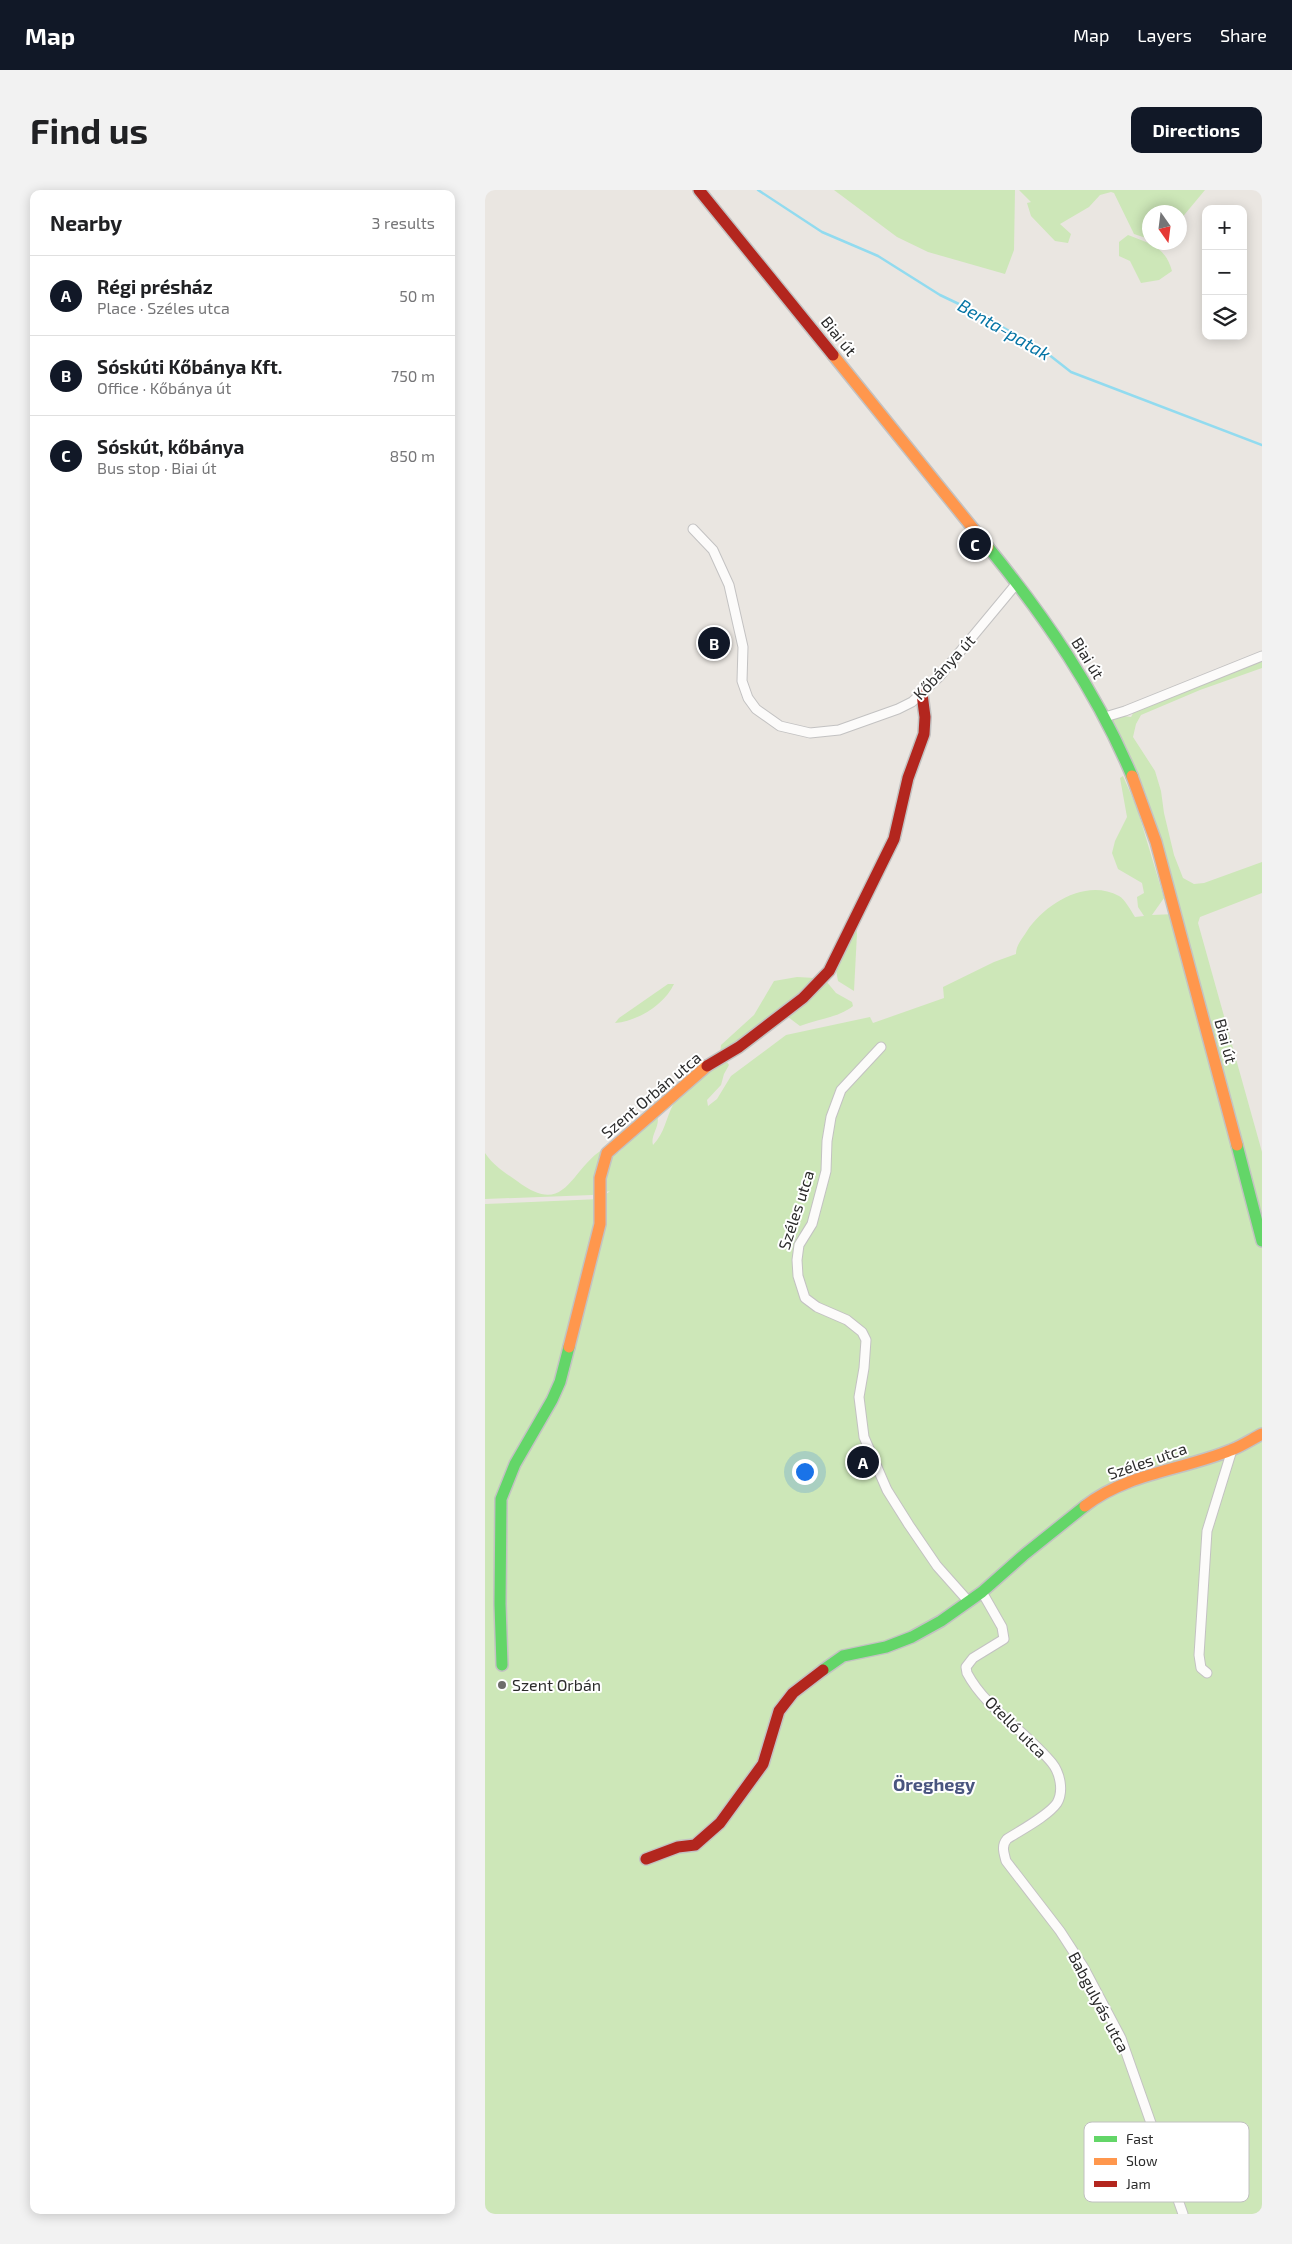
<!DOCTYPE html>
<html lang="en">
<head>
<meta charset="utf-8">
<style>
	:root { --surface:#fff; --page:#f2f2f2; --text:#202124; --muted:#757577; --line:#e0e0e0; --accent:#111827 }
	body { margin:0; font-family:"Exo 2",sans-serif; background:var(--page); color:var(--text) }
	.controls { position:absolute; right:15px; top:15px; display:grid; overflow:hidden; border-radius:10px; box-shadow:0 2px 12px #0003 }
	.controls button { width:45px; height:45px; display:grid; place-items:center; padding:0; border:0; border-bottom:1px solid var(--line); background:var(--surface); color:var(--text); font:25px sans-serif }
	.compass { position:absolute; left:657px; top:15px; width:45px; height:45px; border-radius:50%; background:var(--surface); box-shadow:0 2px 12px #0003; rotate:166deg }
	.you { position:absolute; left:319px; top:1281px; width:18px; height:18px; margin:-12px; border:4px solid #fff; border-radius:50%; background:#1a73e8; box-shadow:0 0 0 8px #1a73e833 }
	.badge { display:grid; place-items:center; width:32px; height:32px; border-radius:50%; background:var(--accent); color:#fff; font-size:16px; font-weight:700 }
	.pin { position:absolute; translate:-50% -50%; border:2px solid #fff; box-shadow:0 1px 5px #0006 }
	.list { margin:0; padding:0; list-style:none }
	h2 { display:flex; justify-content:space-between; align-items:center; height:65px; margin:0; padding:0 20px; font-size:21px }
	h2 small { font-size:16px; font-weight:400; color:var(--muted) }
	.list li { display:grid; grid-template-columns:32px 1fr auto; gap:15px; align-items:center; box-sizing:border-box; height:80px; padding:0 20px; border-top:1px solid var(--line) }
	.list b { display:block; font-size:19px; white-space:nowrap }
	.list p { margin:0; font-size:16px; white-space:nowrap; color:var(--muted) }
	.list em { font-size:16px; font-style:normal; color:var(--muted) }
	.icon { flex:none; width:28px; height:28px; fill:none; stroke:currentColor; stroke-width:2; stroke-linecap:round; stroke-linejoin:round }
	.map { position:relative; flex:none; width:777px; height:2024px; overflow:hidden; border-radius:10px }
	header { display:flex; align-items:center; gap:30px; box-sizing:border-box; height:70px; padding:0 25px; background:var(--accent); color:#fff }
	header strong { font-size:24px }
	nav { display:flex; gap:28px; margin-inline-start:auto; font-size:18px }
	.intro { display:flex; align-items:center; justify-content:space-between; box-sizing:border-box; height:120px; padding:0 30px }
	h1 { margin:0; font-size:35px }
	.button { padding:12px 22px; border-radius:10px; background:var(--accent); color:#fff; font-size:18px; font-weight:700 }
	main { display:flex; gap:30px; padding:0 30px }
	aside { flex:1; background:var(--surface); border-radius:10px; box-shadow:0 2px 12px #0003 }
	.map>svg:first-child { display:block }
</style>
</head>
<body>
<header>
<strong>Map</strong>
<nav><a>Map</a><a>Layers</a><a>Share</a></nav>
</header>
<div class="intro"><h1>Find us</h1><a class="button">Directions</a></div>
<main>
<aside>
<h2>Nearby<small>3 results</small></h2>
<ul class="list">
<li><span class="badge">A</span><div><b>Régi présház</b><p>Place · Széles utca</p></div><em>50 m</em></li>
<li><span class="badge">B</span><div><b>Sóskúti Kőbánya Kft.</b><p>Office · Kőbánya út</p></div><em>750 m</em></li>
<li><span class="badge">C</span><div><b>Sóskút, kőbánya</b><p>Bus stop · Biai út</p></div><em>850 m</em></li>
</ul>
</aside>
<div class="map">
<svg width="777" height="2024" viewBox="0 0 777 2024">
	<rect width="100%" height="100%" fill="#eae6e1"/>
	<g fill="#cde7b8">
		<path d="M349,0h181l-1,60 -9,24 -77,-22 -31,-15z"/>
		<path d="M534,0h186l-25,30 -1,-8h-30v27l-15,-5 -20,-41 -3,-1 -11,3 -11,12 -29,17 11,10 -3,9 -13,-2 -24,-25 -4,-13 4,-1z"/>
		<path d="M643,45c22,9 37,11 44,36l-13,9 -18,3 -11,-22 -11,-5v-14z"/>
		<path d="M777,470v8l-62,22 -59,25 -5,9 -3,13 22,34 6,20 3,22 10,42 9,23 11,6 10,-1 58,-21v31l-62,24 -2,6 64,229v70l-105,-395 -12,-35 -33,-72 12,-4 7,1 4,-7z"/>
		<path d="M638,586l14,32 27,90 -12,17 23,-1 87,327v973h-777v-1010l115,-5 10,-8 -18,4 -107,4v-46c9,13 19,19 32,28 49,37 52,-10 86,-32l7,8 9,-5 38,-37c4,11 -7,20 -4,30 12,-12 13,-28 21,-42 10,-19 34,-31 53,-41l2,3 -5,9 -3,11 -14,15 1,6 9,-7 14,-23 55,-41 84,-18 3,6 71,-25 -1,-11 51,-25 22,-8c0,-9 6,-15 11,-23 18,-27 59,-53 92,-35 6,3 12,15 16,21l9,-1 -6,-9 -1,-10 7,-4 -2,-10 -24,-14 -6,-16 3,-12 12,-24 -7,-39z"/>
		<path d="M371,739l1,4 -3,58 -16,-10 -2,-11z"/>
		<path d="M312,787l18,1c-29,27 -61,54 -95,76l1,-9 33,-30 20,-34z"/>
		<path d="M341,791l10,12 16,9 1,4c-15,12 -36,13 -53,20l-12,-9z"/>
		<path d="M183,794h6c-10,21 -36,37 -59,39l4,-5z"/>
	</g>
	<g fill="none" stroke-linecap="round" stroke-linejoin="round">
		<path stroke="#92dbef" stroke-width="2.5" d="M273,0l64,42 56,24 62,39 42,20 66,39 23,18 191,73"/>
		<defs>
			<g id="street">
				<path d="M208,339l20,21 16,35 14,62 -1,34 6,17 8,11 24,17 30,7 29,-3 59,-21 14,-7 27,-25 78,-94"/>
				<path d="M620,527l20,-6 137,-55"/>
				<path d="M396,857l-40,43 -10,27 -4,24 -1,30 -14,53 -13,21 -2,15 1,16 7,22 12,9 30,13 15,12 4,8 -2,28 -5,29 5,40 23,53 22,35 28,41 32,36"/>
				<path d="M497,1402l20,35 2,12 -31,19 -7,9 1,6c19,36 59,58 85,90 8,10 12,28 5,40 -9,13 -36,27 -50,36 -6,7 -3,14 -1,22l54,70 24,37 37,70 62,176"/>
				<path d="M722,1483l-6,-5 -2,-13 8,-124 25,-81"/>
			</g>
			<g id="fast">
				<path d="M503,357c58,71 108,144 144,229"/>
				<path d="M752,955l25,96"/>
				<path d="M17,1475l-2,-61 1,-105 14,-35 37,-64 8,-18 9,-35"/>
				<path d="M338,1480l20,-14 43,-9 26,-10 29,-16 41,-29 43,-38 60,-48"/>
			</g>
			<g id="slow">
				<path d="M348,165l155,192"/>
				<path d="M647,586l24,66 81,303"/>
				<path d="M84,1157l31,-123v-46l7,-25 100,-87"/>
				<path d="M600,1316c42,-33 98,-36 146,-56 11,-4 21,-11 31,-16"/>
			</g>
			<g id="jam">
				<path d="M214,0l134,165"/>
				<path d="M222,876l32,-19 64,-49 26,-27 65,-132 14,-61 16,-44 1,-17 -3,-23"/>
				<path d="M161,1669l32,-12 17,-2 25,-22 43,-59 16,-53 14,-18 30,-23"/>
			</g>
		</defs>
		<use href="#street" stroke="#c3c2c2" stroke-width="11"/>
		<use href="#fast" stroke="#c3c2c2" stroke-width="14"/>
		<use href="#slow" stroke="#c3c2c2" stroke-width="14"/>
		<use href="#jam" stroke="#c3c2c2" stroke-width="14"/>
		<use href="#street" stroke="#fcfbfa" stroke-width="9"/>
		<use href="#fast" stroke="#63d668" stroke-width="11"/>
		<use href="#slow" stroke="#ff974d" stroke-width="11"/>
		<use href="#jam" stroke="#b3261e" stroke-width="11"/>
	</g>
	<circle fill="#6e6d6b" stroke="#fff" stroke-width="2" cx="17" cy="1495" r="5"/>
	<g text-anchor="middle" stroke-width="4" stroke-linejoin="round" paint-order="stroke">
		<g font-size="16" fill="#2c2c2c" stroke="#fff">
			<text transform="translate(354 146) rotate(51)" y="6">Biai út</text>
			<text transform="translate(603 468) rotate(58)" y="6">Biai út</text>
			<text transform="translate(459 477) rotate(-47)" y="6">Kőbánya út</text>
			<text transform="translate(741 851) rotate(75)" y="6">Biai út</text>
			<text transform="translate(166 905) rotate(-40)" y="6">Szent Orbán utca</text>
			<text transform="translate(311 1020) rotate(-72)" y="6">Széles utca</text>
			<text transform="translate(662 1271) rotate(-19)" y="6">Széles utca</text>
			<text transform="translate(531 1537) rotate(45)" y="6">Otelló utca</text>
			<text transform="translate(614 1812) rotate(62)" y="6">Babgulyás utca</text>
		</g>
		<g font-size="16" fill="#2c2c2c" stroke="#fff" text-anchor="start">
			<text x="27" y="1501">Szent Orbán</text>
		</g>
		<g font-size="18" font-style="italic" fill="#0675a5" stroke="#fff">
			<text transform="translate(519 140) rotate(30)" y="6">Benta-patak</text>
		</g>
		<g font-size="18" font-weight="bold" fill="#49557f" stroke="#fff">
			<text x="449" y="1601">Öreghegy</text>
		</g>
	</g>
	<rect x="599" y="1932" width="165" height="80" rx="8" fill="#fff" stroke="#c0c0c0" stroke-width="1"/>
	<rect x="609" y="1946" width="23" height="6" fill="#63d668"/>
	<rect x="609" y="1968" width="23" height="7" fill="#ff974d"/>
	<rect x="609" y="1991" width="23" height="6" fill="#b3261e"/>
	<g font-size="14" fill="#2c2c2c">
		<text x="641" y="1954">Fast</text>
		<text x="641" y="1976">Slow</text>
		<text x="641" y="1999">Jam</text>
	</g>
</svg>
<div class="controls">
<button>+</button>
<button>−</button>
<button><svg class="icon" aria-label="layers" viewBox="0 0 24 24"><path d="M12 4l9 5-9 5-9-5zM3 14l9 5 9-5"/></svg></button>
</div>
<svg class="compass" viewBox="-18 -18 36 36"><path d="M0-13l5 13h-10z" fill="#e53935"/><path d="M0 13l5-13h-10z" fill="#757577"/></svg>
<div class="you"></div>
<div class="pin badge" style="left:378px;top:1272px">A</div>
<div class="pin badge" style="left:229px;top:453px">B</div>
<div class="pin badge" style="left:490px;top:354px">C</div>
</div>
</main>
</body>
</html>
